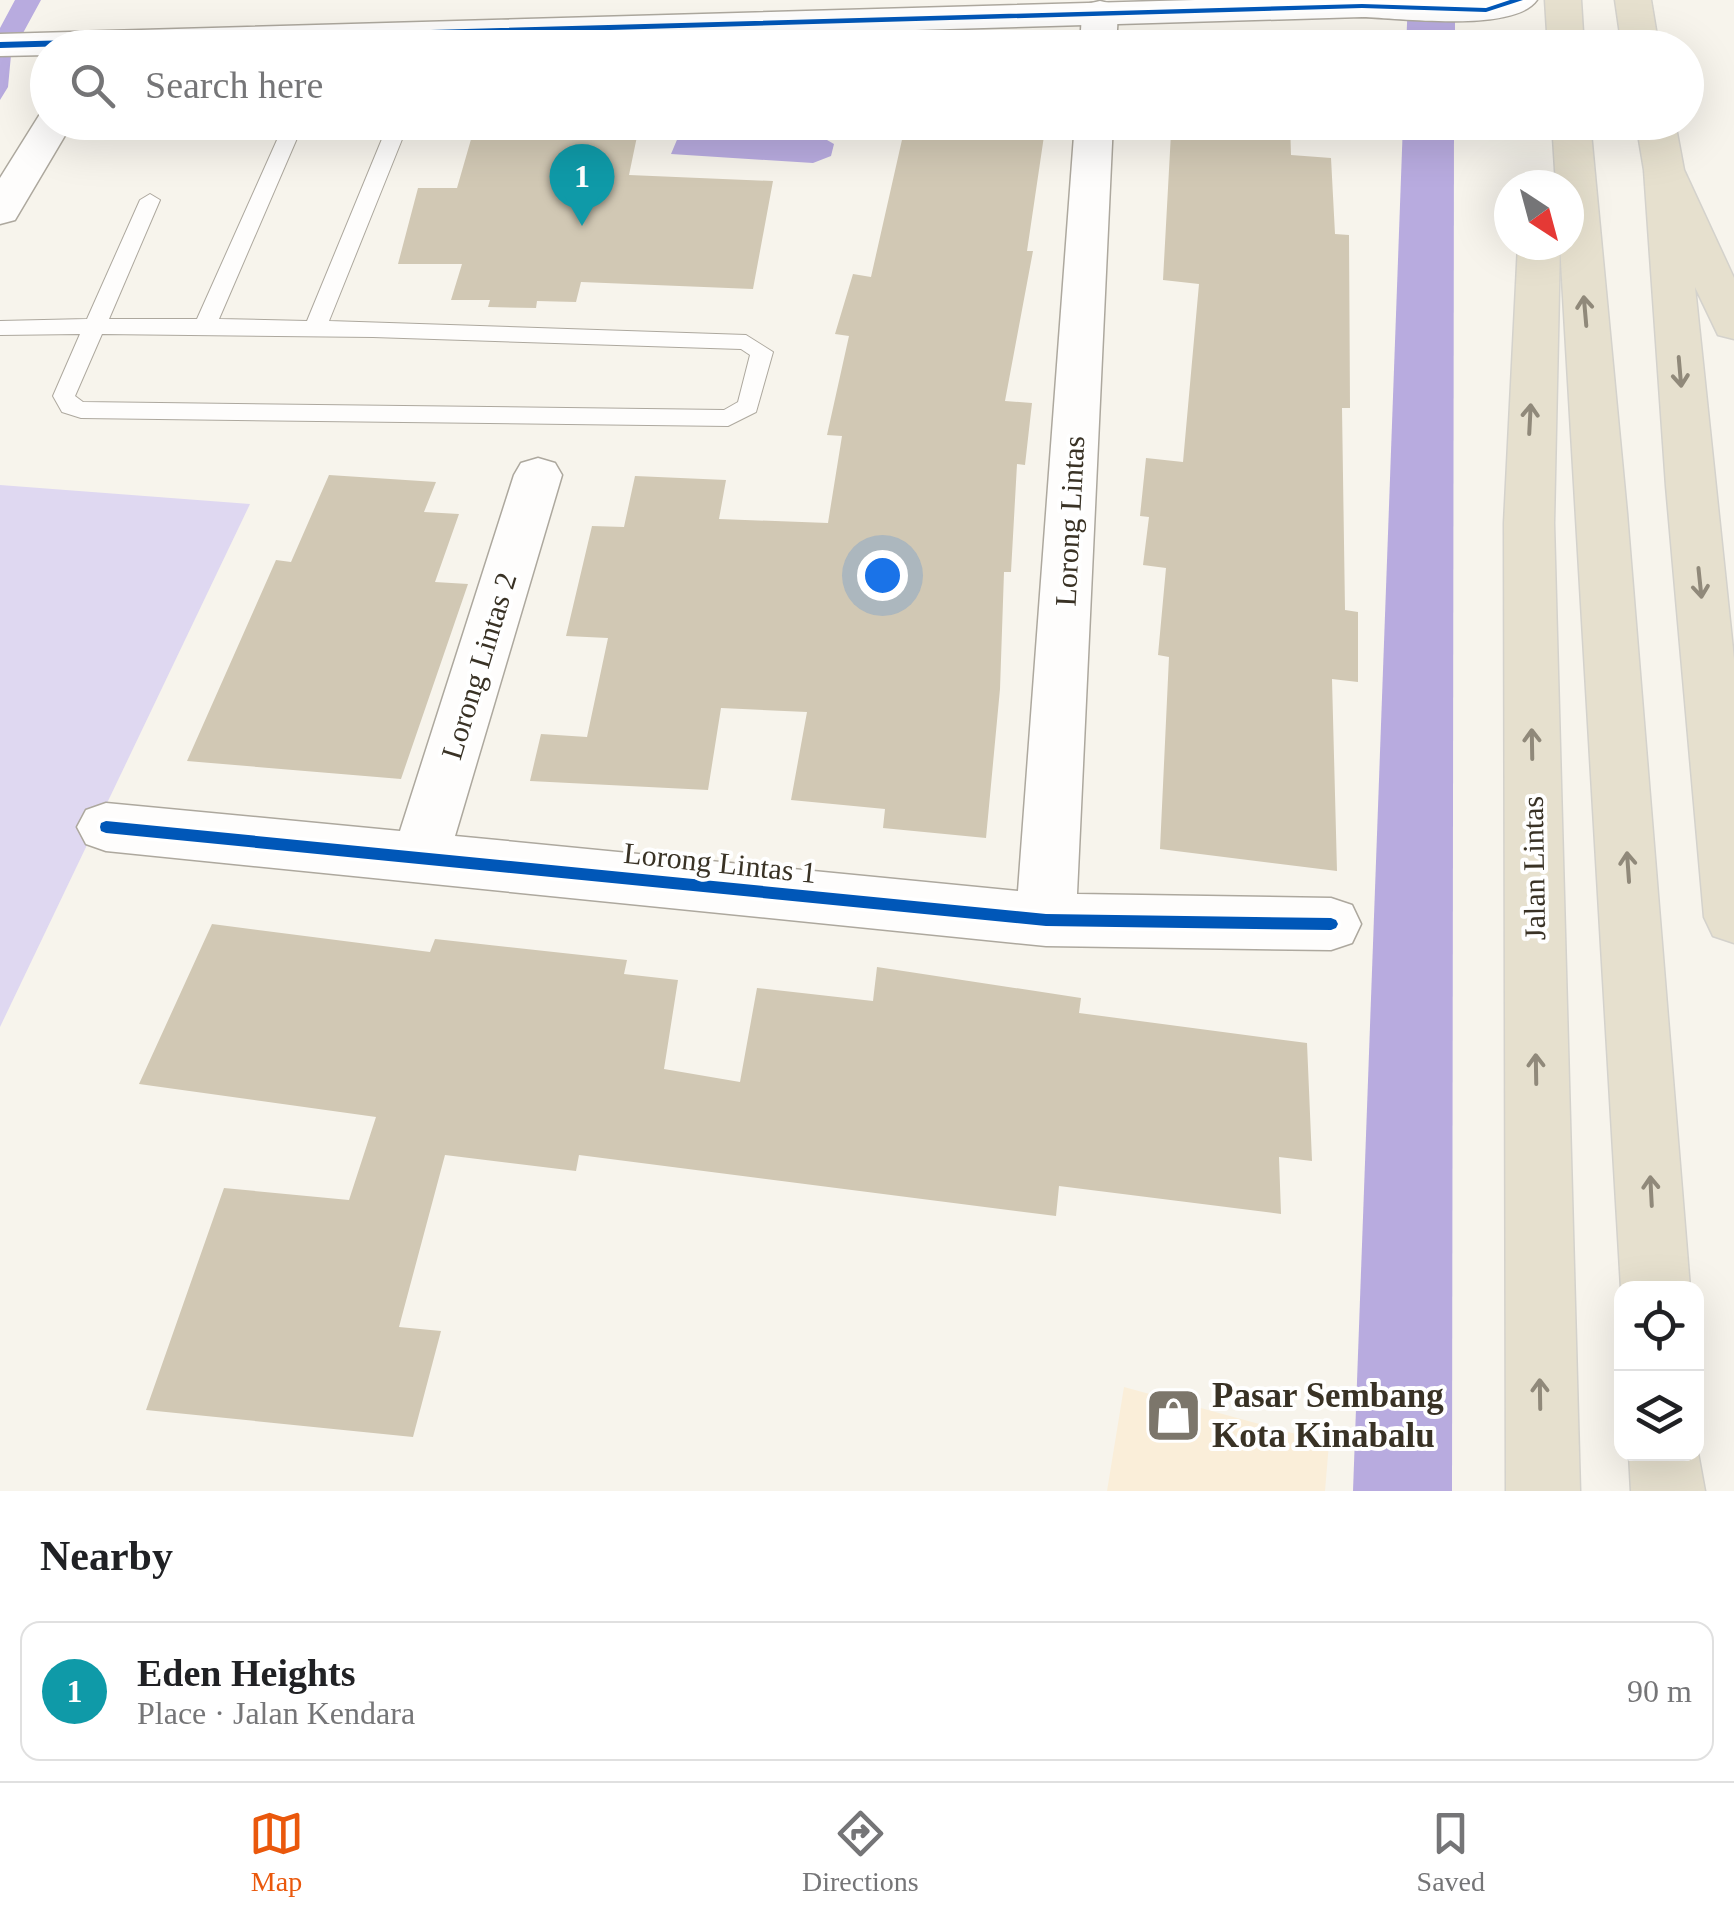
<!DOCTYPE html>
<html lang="en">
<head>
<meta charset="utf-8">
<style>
	:root { --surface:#fff; --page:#f2f2f2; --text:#202124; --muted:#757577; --line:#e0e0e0; --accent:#ea580c }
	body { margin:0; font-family:Georgia,serif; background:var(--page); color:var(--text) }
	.controls { position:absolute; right:30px; bottom:30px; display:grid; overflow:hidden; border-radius:20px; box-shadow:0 10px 40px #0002 }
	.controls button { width:90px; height:90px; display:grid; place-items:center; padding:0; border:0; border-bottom:2px solid var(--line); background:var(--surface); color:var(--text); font:50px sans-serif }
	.compass { position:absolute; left:1494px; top:170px; width:90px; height:90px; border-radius:50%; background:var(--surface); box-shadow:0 10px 40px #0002; rotate:144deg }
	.you { position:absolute; left:882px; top:575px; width:35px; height:35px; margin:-25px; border:8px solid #fff; border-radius:50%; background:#1a73e8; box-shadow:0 0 0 15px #1a73e833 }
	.badge { display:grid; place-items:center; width:65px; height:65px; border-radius:50%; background:var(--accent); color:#fff; font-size:32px; font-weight:700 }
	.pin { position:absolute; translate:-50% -82px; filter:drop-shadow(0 2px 5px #0008) }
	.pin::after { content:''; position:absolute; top:52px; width:35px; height:30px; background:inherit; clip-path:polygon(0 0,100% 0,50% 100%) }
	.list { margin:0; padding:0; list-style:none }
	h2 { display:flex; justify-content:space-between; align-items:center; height:130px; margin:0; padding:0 40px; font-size:42px }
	h2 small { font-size:32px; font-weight:400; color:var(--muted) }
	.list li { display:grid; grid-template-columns:65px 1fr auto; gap:30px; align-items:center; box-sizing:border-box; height:140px; margin:0 20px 20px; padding:0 20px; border:2px solid var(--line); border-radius:20px }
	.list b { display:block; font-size:38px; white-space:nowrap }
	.list p { margin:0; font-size:32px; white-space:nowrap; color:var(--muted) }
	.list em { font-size:32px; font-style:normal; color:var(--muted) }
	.icon { flex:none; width:55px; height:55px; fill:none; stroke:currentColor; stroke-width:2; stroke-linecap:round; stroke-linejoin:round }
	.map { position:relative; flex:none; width:1734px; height:1491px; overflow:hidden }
	.search { position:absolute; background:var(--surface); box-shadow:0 10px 40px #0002; left:30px; right:30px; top:30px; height:110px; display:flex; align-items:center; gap:25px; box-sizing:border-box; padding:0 35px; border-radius:55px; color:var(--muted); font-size:38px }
	.sheet { height:290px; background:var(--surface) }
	nav { display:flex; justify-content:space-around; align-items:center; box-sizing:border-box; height:140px; border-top:2px solid var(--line); background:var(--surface); font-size:28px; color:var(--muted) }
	nav a { display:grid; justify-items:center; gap:5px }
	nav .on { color:var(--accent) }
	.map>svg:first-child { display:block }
</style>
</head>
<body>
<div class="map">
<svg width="1734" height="1491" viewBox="0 0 1734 1491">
	<rect width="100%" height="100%" fill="#f7f4ec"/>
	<path fill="#faeed9" d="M1124,1387l205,56 -4,48h-218z"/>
	<path fill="#dfd8f1" d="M0,485l250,19 -250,523z"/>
	<g fill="#b8abdf">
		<path d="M15,0h26l-30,55 -3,32 -8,13v-72z"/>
		<path d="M1408,0h47v47l-49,1z"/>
		<path d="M684,123h94l-8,10 43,-1 21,12 -3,12 -18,7 -142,-9z"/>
		<path d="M1403,123h51l-2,1368h-99z"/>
	</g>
	<g fill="#d1c8b4">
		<path d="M476,122h164l-11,53 144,6 -20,108 -172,-7 -5,20 -39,-1 -1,7 -48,-1 2,-7h-39l11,-36h-64l20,-76h39z"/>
		<path d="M906,122h125l-2,13 15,1 -17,115h6l-28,150 27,2 -7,62 -8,-1 -6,108h-7l-4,117 -14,149 -103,-10 2,-19 -94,-9 16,-88 -86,-4 -13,82 -178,-9 11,-47 46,3 21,-99 -42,-2 26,-110 32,1 11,-51 91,4 -7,39 109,4 14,-87 -15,-1 22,-99 -14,-2 18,-60 18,3z"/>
		<path d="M1207,122h83l1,33 40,3 4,76 14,1 1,173h-8l3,202 13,2v70l-26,-3 5,192 -177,-22 9,-192 -11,-2 8,-87 -23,-3 6,-48 -9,-1 6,-58 37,4 16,-178 -36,-4 8,-147 35,3z"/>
		<path d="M329,475l107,7 -12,30 35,2 -24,68 33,2 -67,195 -214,-18 89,-201 15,2z"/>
		<path d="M212,924l218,28 5,-13 192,21 -3,14 54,6 -14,89 76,13 17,-94 116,13 4,-34 204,31 -2,15 228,30 5,118 -33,-4 2,57 -222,-28 -3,30 -477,-61 -3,16 -131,-16 -46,172 42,4 -28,106 -267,-27 78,-222 125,12 27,-83 -237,-33z"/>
	</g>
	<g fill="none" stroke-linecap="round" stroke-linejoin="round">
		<defs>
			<path id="service" d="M285,122h19l-85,197 88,2 82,-199h20l-80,199 417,14 27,17 -17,60 -28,14 -647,-8 -19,-6 -9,-16 27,-62 -80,1v-14l87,-2 53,-119 10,-6 10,6 -51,119h88zM102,334l271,3 368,12 9,6 -12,47 -14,8 -641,-8 -8,-6z"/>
			<g id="minor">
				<path d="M1100,1l13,3 5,8 -2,36h-36l2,-36 5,-8z"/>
				<path d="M48,112v10h25l-58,98 -15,4v-46l40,-64z"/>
				<path d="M1075,122h38l-36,772 254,4 21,7 9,19 -9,19 -21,7 -285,-4 -940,-95 -20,-7 -9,-17 9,-17 20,-7 294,28 114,-356 7,-12 17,-5 17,5 7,12 -107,361 563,55z"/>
			</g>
			<path id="tertiary" d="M1195,0h342c-23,33 -137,18 -175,17l-1065,31h-249v7l-48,1v-22z"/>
			<g id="trunk">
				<path d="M1545,0h36l3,48h-36z"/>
				<path d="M1615,0h36l8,48h-37z"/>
				<path d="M1552,122h38l37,391 63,775h-69l-61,-1043h9v-60h-13z"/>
				<path d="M1636,122h39l9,48 50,108v61l-16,-4 -23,-48 39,372v284l-21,-7 -9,-19 -38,-431 -22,-316z"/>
				<path d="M1518,245h42l-6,278 26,968h-74l-2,-968z"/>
				<path d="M1696,1442l9,49h-74l-2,-37h67z"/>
			</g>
		</defs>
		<use href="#service" stroke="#ada89e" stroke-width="2"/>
		<use href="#minor" stroke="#ada89e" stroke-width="3"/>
		<use href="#tertiary" stroke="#ada89e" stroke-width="3"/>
		<use href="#trunk" stroke="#d4d2cc" stroke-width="3"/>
		<use href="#service" fill="#fefdfc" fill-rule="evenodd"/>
		<use href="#minor" fill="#fefdfc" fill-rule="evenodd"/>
		<use href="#tertiary" fill="#fefdfc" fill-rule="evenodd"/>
		<use href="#trunk" fill="#e6e0ce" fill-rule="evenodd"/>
		<defs>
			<g id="cycleway">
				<path d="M1510,0h13l-37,12 -124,-4 -1362,40v-6l1362,-38 124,4z"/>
				<path d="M106,821l940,93 285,4 5,2 2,4 -2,4 -5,2 -285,-4 -940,-93 -5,-2 -1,-4 1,-4z"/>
			</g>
		</defs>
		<use href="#cycleway" stroke="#fff" stroke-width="7"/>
		<use href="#cycleway" fill="#0057b8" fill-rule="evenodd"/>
	</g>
	<defs><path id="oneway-shaft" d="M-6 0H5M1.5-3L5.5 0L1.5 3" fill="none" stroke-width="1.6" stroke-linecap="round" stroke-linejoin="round" transform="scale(2.5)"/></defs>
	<g stroke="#90897a">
		<use href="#oneway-shaft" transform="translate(1585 311) rotate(-95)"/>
		<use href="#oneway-shaft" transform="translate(1680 372) rotate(85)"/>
		<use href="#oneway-shaft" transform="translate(1530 419) rotate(-87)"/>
		<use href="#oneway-shaft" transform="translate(1700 583) rotate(84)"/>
		<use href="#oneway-shaft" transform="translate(1532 744) rotate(-91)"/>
		<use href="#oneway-shaft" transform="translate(1628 867) rotate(-94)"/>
		<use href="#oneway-shaft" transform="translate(1536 1069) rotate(-91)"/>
		<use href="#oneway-shaft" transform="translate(1651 1191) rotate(-93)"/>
		<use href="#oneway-shaft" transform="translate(1540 1394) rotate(-91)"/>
	</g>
	<defs>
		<symbol id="shop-square" viewBox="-11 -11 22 22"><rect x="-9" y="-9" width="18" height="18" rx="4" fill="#7c766b" stroke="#fff"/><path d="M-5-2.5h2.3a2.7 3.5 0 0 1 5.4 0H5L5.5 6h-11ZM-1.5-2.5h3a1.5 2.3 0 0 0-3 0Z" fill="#fff"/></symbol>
	</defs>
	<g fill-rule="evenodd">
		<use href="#shop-square" x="1142" y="1384" width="63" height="63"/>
	</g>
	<g text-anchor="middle" stroke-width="8" stroke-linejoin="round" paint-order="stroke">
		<g font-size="30" fill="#393225" stroke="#fff">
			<text transform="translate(1070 521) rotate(-87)" y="10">Lorong Lintas</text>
			<text transform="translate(479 666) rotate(-73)" y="10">Lorong Lintas 2</text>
			<text transform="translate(720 863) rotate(6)" y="10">Lorong Lintas 1</text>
			<text transform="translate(1534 868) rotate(-91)" y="10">Jalan Lintas</text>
		</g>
		<g font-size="35" font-weight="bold" fill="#393225" stroke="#fff" text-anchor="start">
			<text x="1212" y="1407">Pasar Sembang<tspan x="1212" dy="40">Kota Kinabalu</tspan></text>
		</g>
	</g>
</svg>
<div class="controls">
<button><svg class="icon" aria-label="locate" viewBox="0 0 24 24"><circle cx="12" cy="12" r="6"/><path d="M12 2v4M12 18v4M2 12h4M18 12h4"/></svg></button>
<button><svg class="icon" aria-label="layers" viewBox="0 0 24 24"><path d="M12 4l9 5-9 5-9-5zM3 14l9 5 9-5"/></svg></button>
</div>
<svg class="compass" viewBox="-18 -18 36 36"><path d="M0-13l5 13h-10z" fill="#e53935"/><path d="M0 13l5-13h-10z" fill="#757577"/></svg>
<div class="you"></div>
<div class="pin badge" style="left:582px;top:226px;background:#0f9aa8">1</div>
<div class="search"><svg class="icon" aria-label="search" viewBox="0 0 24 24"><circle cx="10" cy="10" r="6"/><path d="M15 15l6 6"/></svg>Search here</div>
</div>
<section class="sheet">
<h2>Nearby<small></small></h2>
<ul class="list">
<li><span class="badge" style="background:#0f9aa8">1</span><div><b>Eden Heights</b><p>Place · Jalan Kendara</p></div><em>90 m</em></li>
</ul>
</section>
<nav>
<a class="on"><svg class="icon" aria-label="map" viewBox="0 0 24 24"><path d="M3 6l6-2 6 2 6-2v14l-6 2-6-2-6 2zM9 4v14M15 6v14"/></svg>Map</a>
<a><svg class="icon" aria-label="directions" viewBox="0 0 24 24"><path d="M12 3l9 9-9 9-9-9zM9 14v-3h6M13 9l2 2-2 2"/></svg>Directions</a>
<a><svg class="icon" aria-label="saved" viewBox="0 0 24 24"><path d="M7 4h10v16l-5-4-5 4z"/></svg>Saved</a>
</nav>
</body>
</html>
